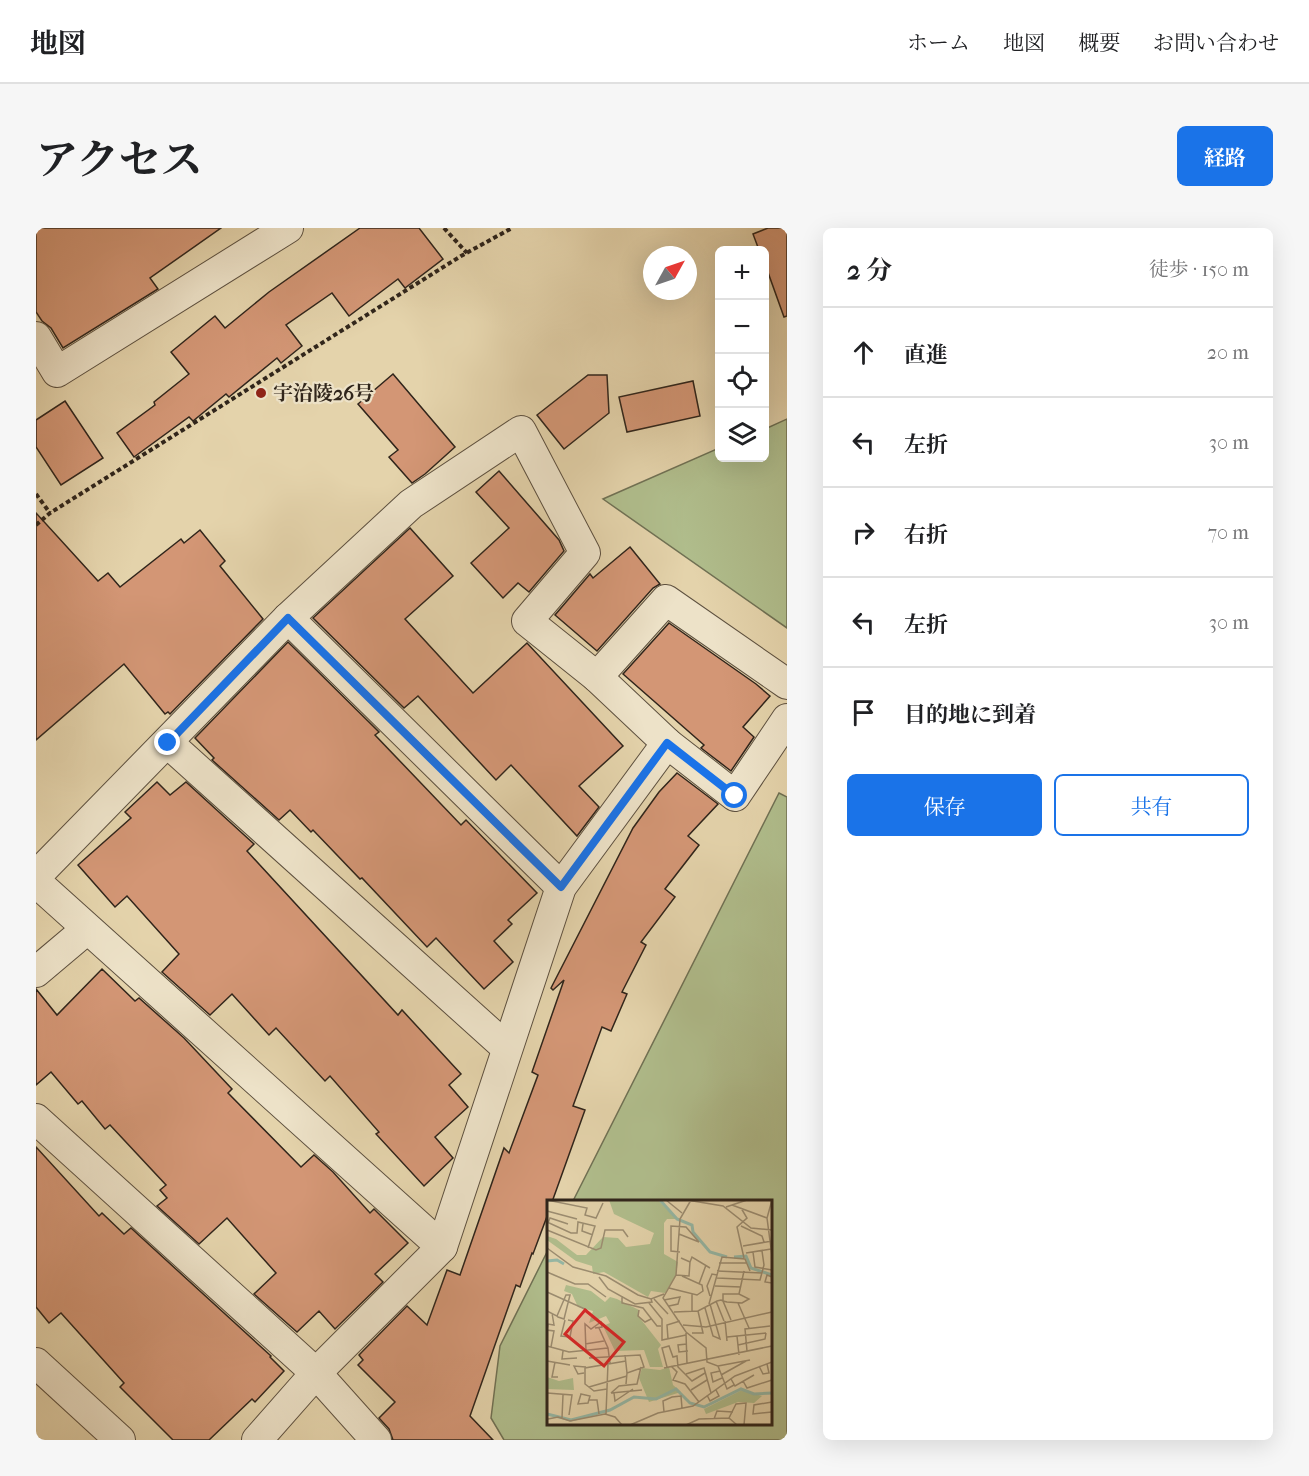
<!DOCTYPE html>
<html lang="ja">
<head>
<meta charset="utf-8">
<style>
	:root { --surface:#fff; --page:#f6f6f6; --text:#202124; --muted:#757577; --line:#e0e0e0; --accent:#1a73e8 }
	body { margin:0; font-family:"IM FELL French Canon","Noto Serif JP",serif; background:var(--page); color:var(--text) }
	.controls { position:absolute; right:18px; top:18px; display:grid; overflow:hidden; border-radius:9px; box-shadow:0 6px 24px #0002 }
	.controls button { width:54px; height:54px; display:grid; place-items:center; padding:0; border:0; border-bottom:2px solid var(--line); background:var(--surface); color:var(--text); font:30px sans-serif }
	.compass { position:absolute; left:607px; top:18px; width:54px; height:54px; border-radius:50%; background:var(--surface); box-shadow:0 6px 24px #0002; rotate:50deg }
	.stop { position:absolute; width:18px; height:18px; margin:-14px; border:4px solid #1a73e8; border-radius:50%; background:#fff }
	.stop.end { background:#1a73e8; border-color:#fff; box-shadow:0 2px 6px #0008 }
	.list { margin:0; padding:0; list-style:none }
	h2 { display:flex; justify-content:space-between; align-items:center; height:78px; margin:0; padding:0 24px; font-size:26px }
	h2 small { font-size:20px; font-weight:400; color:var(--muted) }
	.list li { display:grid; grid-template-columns:39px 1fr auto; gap:18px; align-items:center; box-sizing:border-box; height:90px; padding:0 24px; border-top:2px solid var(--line) }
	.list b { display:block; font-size:22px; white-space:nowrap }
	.list em { font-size:20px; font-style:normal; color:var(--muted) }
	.actions { display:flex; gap:12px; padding:18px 24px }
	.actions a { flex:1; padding:14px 0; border:2px solid var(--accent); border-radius:9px; text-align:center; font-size:21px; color:var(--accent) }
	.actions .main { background:var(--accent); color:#fff }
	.icon { flex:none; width:33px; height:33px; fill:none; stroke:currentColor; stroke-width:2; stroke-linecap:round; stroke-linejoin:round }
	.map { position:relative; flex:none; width:751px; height:1212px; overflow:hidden; border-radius:9px }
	header { display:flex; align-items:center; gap:36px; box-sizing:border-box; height:84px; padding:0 30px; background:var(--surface); border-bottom:2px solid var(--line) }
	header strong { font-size:28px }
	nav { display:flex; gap:33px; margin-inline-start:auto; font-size:21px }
	.intro { display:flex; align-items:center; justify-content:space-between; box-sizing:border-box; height:144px; padding:0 36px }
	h1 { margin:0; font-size:42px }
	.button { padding:15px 27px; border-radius:9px; background:var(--accent); color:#fff; font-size:21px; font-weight:700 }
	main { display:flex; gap:36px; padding:0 36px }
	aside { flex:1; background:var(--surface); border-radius:9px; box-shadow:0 6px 24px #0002 }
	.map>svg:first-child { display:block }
</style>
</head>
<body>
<header>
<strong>地図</strong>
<nav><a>ホーム</a><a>地図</a><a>概要</a><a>お問い合わせ</a></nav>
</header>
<div class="intro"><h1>アクセス</h1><a class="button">経路</a></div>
<main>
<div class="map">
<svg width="751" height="1212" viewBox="0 0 751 1212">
	<rect width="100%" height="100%" fill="#e4d3ab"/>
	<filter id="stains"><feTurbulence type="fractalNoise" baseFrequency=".00333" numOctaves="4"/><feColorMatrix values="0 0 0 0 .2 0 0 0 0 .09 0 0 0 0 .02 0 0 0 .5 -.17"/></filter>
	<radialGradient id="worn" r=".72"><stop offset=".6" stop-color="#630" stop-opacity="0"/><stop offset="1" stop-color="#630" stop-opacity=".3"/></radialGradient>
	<g fill="#b0bd8c" stroke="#707154" stroke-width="1.5">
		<path d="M751,191v209l-184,-129 116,-51 1,10h44l1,-29z"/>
		<path d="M743,565l8,4v643h-283l-13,-22 9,-72 48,-96v174h222v-222l-197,-1z"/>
	</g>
	<g fill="#d39675" stroke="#30251b" stroke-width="1.5">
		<path d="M0,0h185l-71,50 8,11 -95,59 -12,-20 -9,-7 -6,-9z"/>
		<path d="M324,0h59l24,31 -38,29 -7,-9 -49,37 -17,-23 -46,32 16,21 -21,17 -4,-5 -48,39 -3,-3 -33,27 -4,-4 -55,40 -17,-24 38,-28 -1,-3 35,-28 -18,-22 44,-36 10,12 44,-36z"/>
		<path d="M732,0h19v88l-3,1 -19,-53v-14h-6l-6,-16z"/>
		<path d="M357,146l62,73 -30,27 -13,9 -23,-26 9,-7 -40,-46z"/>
		<path d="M552,147h19l2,38 -45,36 -27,-34z"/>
		<path d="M657,153l7,35 -73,16 -8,-35z"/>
		<path d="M29,173l38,57 -42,27 -25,-38v-27z"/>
		<path d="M463,243l60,69 5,11 -35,41 -11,-9 -15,15 -32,-35 38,-35 -33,-36z"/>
		<path d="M0,285l62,68 10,-8 12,14 61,-48 3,4 16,-13 25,31 -5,5 43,53 -93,95 -2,-2 -3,2 -41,-50 -88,76z"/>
		<path d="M374,300l43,48 -48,43 68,74 54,-50 96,103 -44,40 20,21 -22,29 -66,-71 -15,15 -78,-84 -14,12 -91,-90z"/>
		<path d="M594,319l30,37 -7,4 -56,63 -42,-36 35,-41 3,4z"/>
		<path d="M633,395l87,61 14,12 -27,31 11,10 -23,34 -30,-23 3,-3 -81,-71z"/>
		<path d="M252,414l91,90 -4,3 86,90 5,-5 71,73 -29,27 4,4 -18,17 19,21 -29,27 -48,-51 -9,9 -65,-69 -2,1 -47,-49 -2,2 -21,-22 -11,10 -67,-60 2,-2 -19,-20z"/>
		<path d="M641,545l41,31 -30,32 11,9 -34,44 10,8 -34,45 5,3 -24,47 5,2 -16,37 -9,-4 -29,79 12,4 -33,92h-3v9l-16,43 -1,-1 -12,34 -4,-2 -46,131 23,24h-100l-4,-11 -10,-11 16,-16 -37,-37 5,-5 -4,-5 48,-49 20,19 20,-55 13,5 44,-127 5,5 29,-78 -6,-3 32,-92 -11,10 -2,-2 82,-160 26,-36z"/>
		<path d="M121,554l13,13 16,-13 68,62 -7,7 151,164 4,-5 59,64 -12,11 19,22 -33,30 18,21 -29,28 -48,-52 3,-2 -49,-56 -5,5 -49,-53 -7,7 -37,-41 -22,21 -48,-43 17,-18 -52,-58 -12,11 -37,-42 53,-47 -6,-6z"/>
		<path d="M66,741l33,32 4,-3 45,40 48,51 -4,4 73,74 13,-12 19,17 37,41 4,-4 34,34 -33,31 8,8 -48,47 -16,-18 -22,21 -43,-38 22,-21 -49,-55 -28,26 -42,-38 10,-8 -7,-8 6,-5 -56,-60 -5,4 -23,-28 -4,3 -27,-32 -15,13v-96l21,26z"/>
		<path d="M0,919l63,69 3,-3 22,21 7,-6 140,128 -1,1 14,14 -29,31 -3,-3 -43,41h-36l-53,-53 4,-4 -63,-70 -12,10 -13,-16z"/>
	</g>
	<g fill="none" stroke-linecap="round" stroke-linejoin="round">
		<defs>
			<g id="minor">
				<path d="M0,109l21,35 231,-144"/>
				<path d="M252,390l273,269"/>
				<path d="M561,449l69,-77 121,84"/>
				<path d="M132,515l339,305"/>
				<path d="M0,648l252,-258 123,-114 110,-73 64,122 -58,68 70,56 70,66 68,53 52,-77"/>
				<path d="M0,654l406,365"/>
				<path d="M0,744l51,-43"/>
				<path d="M0,891l280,254 60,67"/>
				<path d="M0,1135l84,77"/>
				<path d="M221,1212l59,-67 126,-126 119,-360 106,-144"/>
			</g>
		</defs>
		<use href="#minor" stroke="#5d503f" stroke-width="32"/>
		<g stroke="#30251b" stroke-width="4" stroke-dasharray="4.5 3" stroke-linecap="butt">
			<path d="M408,0l23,25"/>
			<path d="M0,266l14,19"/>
			<path d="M0,297l14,-12 411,-257 51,-28"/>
		</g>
		<use href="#minor" stroke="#ede2c8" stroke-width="30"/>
	</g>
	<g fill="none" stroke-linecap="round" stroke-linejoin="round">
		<path stroke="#1a73e8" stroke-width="8" d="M132,515l120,-125 273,269 106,-144 68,53"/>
	</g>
	<circle fill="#8f2418" stroke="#ede2c8" stroke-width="2" cx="225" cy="165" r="6"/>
	<g text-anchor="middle" stroke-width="4.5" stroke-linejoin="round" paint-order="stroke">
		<g font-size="20" font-weight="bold" fill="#30251b" stroke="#ede2c8" text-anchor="start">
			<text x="237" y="172">宇治陵26号</text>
		</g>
	</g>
	<g transform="translate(511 972)">
		<rect width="225" height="225" fill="#e4d3ab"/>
		<path d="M62,0h49l19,19h-10l-3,4v31l14,8 -2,13 -11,18 -14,-2 -3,6 -44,-25 -11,2 -1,-8 -16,-5 -29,-21v-4l9,3 21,16h9l17,-18 15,1 8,9 24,-3 4,-11 -40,-19zM19,85l25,6 14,11 5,-5 7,2 22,11v7l22,28 -3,4 5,18h-13l-6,-17 -29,1 -12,-25 7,-3 -4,-7 -17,7 4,-12 -15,-4 -6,-13 -8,-3zM122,167l4,18 8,7 -32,10 -10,-24 3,-10 18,2zM0,177l12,4 14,-3 1,12 -27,-1zM195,190l20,6 -8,7 -16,-1 -32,12 -2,-5z" fill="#b0bd8c"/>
		<path fill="none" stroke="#96b8a6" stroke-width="3" d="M113,0l17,19 15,6 1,7 17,20 17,5M187,57l12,-1 5,12 21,7M0,61l10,-1 7,4M0,214l24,6 39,-10 24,-13 22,2 20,-10 14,14 14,4 37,-18 13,5 18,-1"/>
		<path fill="none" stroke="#9c8d71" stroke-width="1.5" d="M0,0l40,8 -2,7 11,3 7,-15M119,0l16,13M140,0l36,6 28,22 21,2M144,0l-11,19 -4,56 -13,23 23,34 20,16 1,14 11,4 9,23 7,-4M225,0l-5,18 5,38M185,5l35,13M179,7l21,-7M194,8l6,10 -10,9 7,31M0,11l30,8M0,22l24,11h6l1,-11 17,4 -7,22M1,23l2,-5 18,6M36,24l-1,7 11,4M194,26l21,10 2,6M0,30l49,20 5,-2 4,-18h18l5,7M132,34l20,8 -13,-15 -15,-1v25l9,1M196,46l29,-5M0,48l26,19 33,9 32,19 13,4 13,-5M206,52l2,15 17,3M199,53l25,-4M134,58l9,4 2,-5 18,11M172,63h28M170,71l45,2M0,72l28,12h13l18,13M129,75l13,1 1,-14M52,77l9,12 27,15 17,-2 -1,-3M225,77l-5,-2 -2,7 7,1M170,78l43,2 4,-15 -2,-14M152,84l7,-19M225,85v28M168,86l26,1M122,88l28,7 6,-4 -1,-6 -20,-9M0,92l40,18M145,94v18M192,94l5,-23M75,96v7l21,5 14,18h4M163,96l-3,-10 5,-12 5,1M107,99l14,15M117,100l16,-3 -2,7 -9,2M169,101l8,20M102,103l13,16v21l24,-5M191,103l11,25M162,104l13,-47 23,2 5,12M158,108l8,28 7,3 -10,-35M92,110l-1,6 7,6 6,-3M0,111l10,5 1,1 6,2 6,-24h-4l-9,21M127,112l24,-1 19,-10 4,-1 2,1 4,1 15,1 7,-4 -10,-5h-16v7l8,19M18,120l-4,16 9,1 3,-16 -5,-1M178,121l2,20M136,125l23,2 66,-15M52,128l9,20 2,15M139,133l1,31M145,133h11l-5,-22M190,136l2,19M180,137l39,-4M121,139l-1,-14 13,-4M38,144l19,-3M140,144l-9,1 1,7 9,-1M191,145l27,-6 1,-6M0,146l22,6 39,-4M4,147l3,-16 -7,-1 1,-6 6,1 -2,-12M16,151l-1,8 15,-1M39,151l-1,-27 6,5 10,-7 1,5 -7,1M200,151l-2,-22 25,-3M78,155l2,18M42,158l51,-3 4,12 -17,6 -1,11M0,161l23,4M8,162l-3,15h6M124,166l6,6 -4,8 12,4 14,18M171,166l32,-6M212,166l4,8 6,-1 -2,-9M120,167l-5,-19 7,-2 4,11 4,-1 1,11 14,14 13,-8M117,168l108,-22M173,171l-9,2 2,9 9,-4M37,173l-6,1 -4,-8 12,1M139,174l18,-6 7,25M174,175l25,-14M184,179l4,7 19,-11M196,181l4,7 25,-8M42,187l38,-11M60,189l-13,2 -9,-7v-16l41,-7M144,190l16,-10M0,193l25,2 -3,20M64,193l8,-7 18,-2 4,-17M64,193l31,-3M67,193l1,8 18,-12M34,194l9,2 -2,7 -10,1zM160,195l3,6 9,-5 -3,-6M42,200h8l2,14M225,202l-18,3 -1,9 19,-2M117,212l-1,-11 9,-4 9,-1 1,12M59,214l2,-51M15,218l1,-23M182,218l7,-14 10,-1 -2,22M1,219l10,-2 12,4 35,-7 10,3 7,8M167,219l3,-8 16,1M83,225l28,-12 35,-7 42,-30 37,-14M139,225l13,-6 30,-1 8,7"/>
		<path fill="#d62828" fill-opacity="0.15" stroke="#d62828" stroke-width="3" d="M38,110l39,32 -20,24 -39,-32z"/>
		<rect width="225" height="225" fill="none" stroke="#30251b" stroke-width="3"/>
	</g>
	<rect width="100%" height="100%" filter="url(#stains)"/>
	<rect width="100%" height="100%" fill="url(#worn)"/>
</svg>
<div class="controls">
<button>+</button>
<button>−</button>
<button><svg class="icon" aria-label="locate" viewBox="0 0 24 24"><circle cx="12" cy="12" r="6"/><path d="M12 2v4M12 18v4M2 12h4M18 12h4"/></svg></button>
<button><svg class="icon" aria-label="layers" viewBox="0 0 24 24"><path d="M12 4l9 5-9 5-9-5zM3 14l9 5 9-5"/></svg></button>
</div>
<svg class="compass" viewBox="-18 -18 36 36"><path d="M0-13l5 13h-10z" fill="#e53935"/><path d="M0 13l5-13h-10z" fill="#757577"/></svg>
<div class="stop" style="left:699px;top:568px"></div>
<div class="stop end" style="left:132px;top:515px"></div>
</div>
<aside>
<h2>2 分<small>徒歩 · 150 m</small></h2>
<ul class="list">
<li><svg class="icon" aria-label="ahead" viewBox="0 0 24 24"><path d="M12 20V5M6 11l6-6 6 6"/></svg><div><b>直進</b></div><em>20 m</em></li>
<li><svg class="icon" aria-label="left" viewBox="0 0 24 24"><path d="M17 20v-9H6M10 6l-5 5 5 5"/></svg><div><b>左折</b></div><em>30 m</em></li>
<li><svg class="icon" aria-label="right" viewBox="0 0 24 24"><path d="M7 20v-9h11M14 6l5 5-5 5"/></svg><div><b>右折</b></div><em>70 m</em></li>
<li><svg class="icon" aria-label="left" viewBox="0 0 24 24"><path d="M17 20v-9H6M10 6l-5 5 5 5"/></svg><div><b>左折</b></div><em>30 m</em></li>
<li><svg class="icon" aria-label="arrive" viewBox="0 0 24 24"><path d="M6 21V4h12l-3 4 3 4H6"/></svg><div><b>目的地に到着</b></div></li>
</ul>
<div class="actions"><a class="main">保存</a><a>共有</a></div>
</aside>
</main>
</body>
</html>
